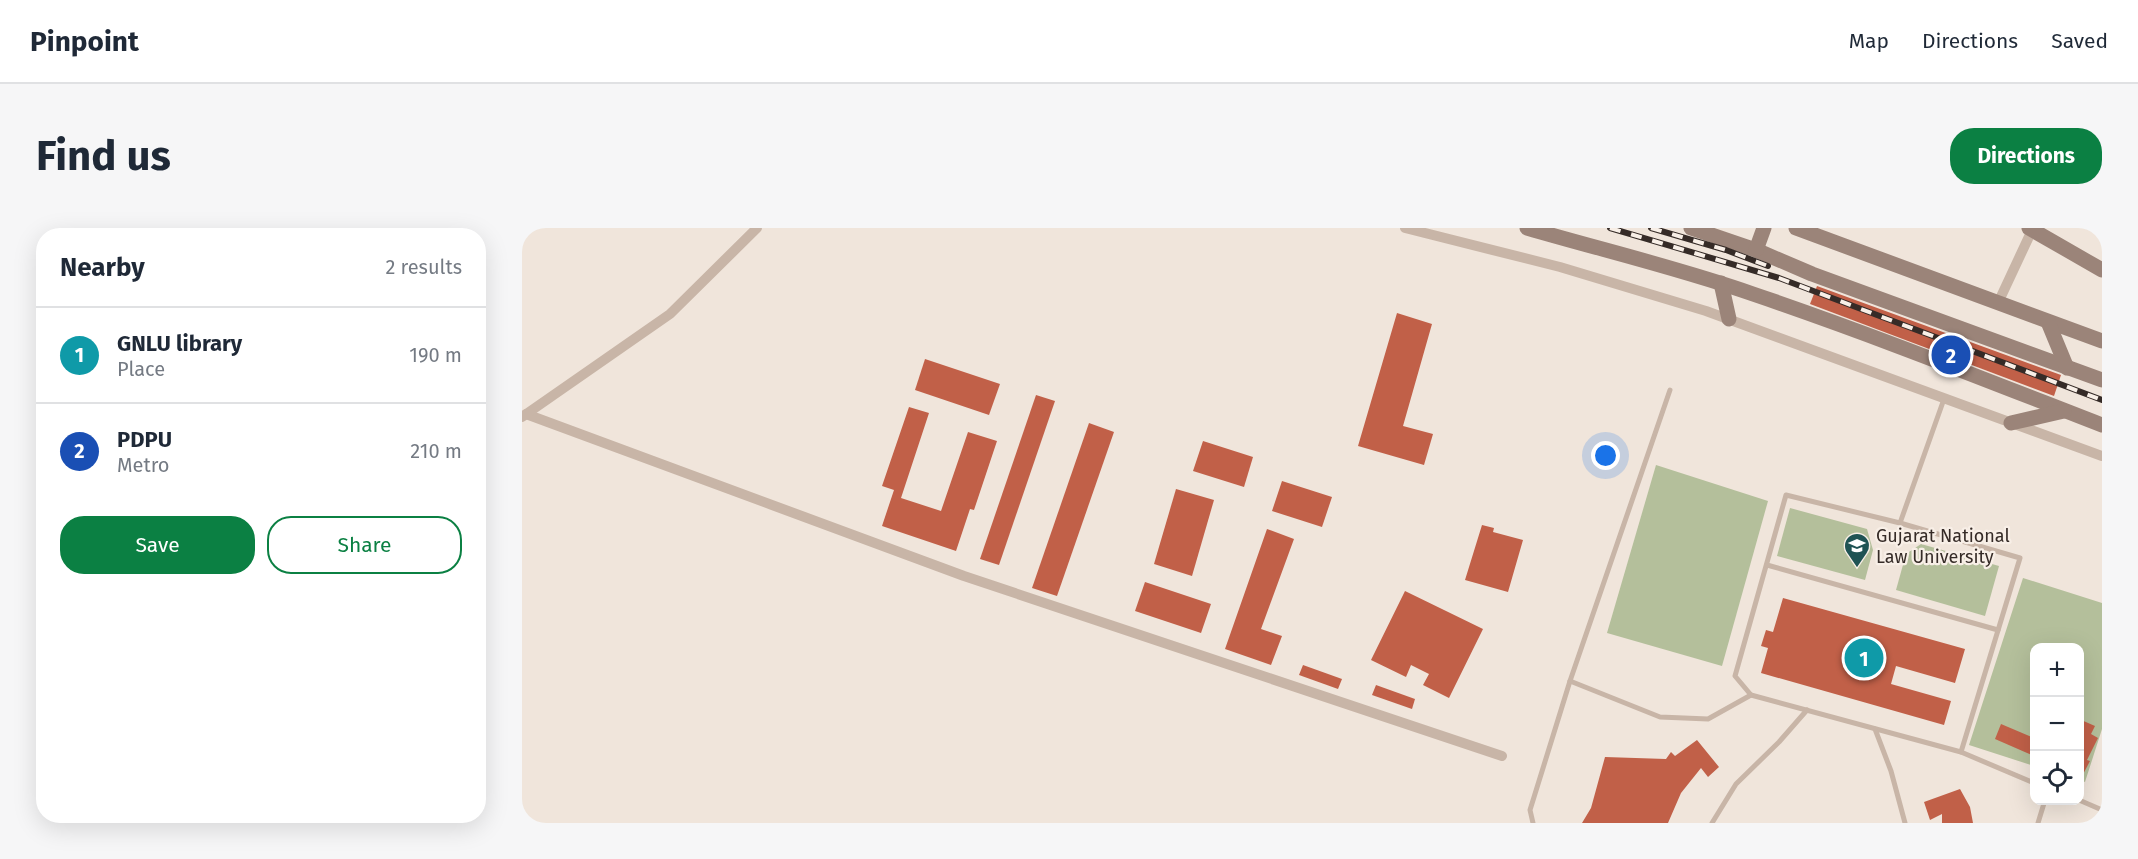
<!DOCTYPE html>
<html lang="en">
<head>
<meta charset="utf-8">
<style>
	:root { --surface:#fff; --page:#f6f6f7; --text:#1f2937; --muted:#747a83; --line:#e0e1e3; --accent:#0b8043 }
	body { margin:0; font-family:"Fira Sans",sans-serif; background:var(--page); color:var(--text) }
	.controls { position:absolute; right:18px; bottom:18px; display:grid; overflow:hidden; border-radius:12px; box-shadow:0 6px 24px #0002 }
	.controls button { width:54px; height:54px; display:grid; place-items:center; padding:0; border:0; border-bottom:2px solid var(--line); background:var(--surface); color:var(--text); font:30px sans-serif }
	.you { position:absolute; left:1084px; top:228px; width:21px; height:21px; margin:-15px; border:4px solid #fff; border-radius:50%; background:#1a73e8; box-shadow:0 0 0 9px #1a73e833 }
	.badge { display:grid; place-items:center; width:39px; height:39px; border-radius:50%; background:var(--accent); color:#fff; font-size:20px; font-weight:700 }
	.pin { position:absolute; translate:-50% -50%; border:3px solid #fff; box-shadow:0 2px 6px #0006 }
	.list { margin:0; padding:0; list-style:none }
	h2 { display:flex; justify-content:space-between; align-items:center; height:78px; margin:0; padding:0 24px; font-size:26px }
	h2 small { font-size:20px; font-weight:400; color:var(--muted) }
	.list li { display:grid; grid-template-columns:39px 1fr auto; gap:18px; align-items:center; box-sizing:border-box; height:96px; padding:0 24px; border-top:2px solid var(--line) }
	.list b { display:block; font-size:22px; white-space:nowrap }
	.list p { margin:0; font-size:20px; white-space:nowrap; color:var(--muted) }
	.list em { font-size:20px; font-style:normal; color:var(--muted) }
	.actions { display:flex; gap:12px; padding:18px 24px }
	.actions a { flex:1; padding:14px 0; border:2px solid var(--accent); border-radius:24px; text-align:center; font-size:21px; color:var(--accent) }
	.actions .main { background:var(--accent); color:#fff }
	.icon { flex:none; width:33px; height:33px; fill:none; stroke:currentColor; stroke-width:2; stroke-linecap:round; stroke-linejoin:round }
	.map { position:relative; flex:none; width:1580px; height:595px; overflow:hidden; border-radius:24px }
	header { display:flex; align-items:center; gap:36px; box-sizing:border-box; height:84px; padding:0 30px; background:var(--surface); border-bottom:2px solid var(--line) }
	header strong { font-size:28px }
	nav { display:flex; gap:33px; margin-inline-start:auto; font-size:21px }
	.intro { display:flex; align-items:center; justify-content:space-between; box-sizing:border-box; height:144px; padding:0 36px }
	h1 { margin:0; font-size:42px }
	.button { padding:15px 27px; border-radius:24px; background:var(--accent); color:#fff; font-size:21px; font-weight:700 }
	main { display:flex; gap:36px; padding:0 36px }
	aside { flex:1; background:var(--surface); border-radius:24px; box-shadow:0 6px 24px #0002 }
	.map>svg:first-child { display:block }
</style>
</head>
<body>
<header>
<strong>Pinpoint</strong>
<nav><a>Map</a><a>Directions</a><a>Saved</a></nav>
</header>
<div class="intro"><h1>Find us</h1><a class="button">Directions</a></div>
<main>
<aside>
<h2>Nearby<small>2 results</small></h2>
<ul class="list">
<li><span class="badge" style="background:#0f9aa8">1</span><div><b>GNLU library</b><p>Place</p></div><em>190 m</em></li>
<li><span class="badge" style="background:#1a4fb4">2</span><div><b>PDPU</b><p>Metro</p></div><em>210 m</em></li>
</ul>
<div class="actions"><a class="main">Save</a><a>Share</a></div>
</aside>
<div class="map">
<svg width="1580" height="595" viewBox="0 0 1580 595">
	<rect width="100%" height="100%" fill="#f0e5db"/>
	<g fill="#b4bf9b">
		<path d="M1134,237l112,36 -46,165 -115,-33z"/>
		<path d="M1268,280l77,21 6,21 -8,30 -88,-24z"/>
		<path d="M1399,316l78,22 -14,50 -89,-26 10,-36z"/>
		<path d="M1501,350l79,25v126l-17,53 -5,-2v-133h-46v119l-65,-21z"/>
	</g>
	<g fill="#c16048">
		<path d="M1295,58l244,89 -7,21 -244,-92z"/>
		<path d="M875,85l35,11 -29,102 30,8 -9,31 -66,-19z"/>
		<path d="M403,131l75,25 -11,31 -74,-25z"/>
		<path d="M514,167l19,6 -56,164 -19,-6z"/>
		<path d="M387,179l20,6 -28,85 40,13 27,-79 29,9 -23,69 -4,-1 -14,42 -74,-25 12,-36 -12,-4z"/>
		<path d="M567,195l25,9 -57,164 -25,-8z"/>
		<path d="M681,213l50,16 -9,30 -51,-16z"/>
		<path d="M760,253l50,16 -10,30 -50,-16z"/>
		<path d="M654,261l38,11 -22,76 -38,-12z"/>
		<path d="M960,297l12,3 -1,4 30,8 -15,52 -43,-12z"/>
		<path d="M745,301l27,10 -33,90 21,7 -11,29 -46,-16z"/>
		<path d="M623,354l66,22 -10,29 -66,-22z"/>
		<path d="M883,363l78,38 -34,69 -26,-13 6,-11 -18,-9 -5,12 -35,-17z"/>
		<path d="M1261,370l182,51 -10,34 -59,-17 -5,18 60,17 -7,24 -183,-52 7,-25 -7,-2 5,-16 7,2z"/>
		<path d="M781,437l39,14 -4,10 -39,-14z"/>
		<path d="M854,457l39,14 -3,10 -40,-14z"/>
		<path d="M1557,491l16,7 -4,8 7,4 -11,22 3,1 -11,21z"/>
		<path d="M1479,496l33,14v18l-39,-17z"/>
		<path d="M1175,512l22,27 -11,10 -7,-9 -20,25 -13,30h-86l9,-15 14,-51 61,2 5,-7 4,4z"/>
		<path d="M1438,561l10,18 3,16h-31v-9l-12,6 -6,-18z"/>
	</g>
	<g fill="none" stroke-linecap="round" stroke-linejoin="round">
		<g stroke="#c8b5a7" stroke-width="5">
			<path d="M1378,295l-114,-28 -51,181 16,19 210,57 59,-194 -120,-35 44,-124"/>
			<path d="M1245,337l231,65"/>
			<path d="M1048,453l90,36 48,2 43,-24"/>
			<path d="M1353,501l16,42 14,52"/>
			<path d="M1439,524l73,31"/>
			<path d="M1557,572l23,10"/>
			<path d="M1011,595l-3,-13 40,-129 100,-291"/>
			<path d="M1190,595l24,-39 43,-42 28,-32"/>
			<path d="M1516,595l7,-23"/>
		</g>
		<g stroke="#c8b5a7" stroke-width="10">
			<path d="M883,0l155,39 146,44 396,145"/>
			<path d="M1476,75l35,-75"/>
			<path d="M4,186l438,162 538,180"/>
			<path d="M0,189l148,-103 87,-86"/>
		</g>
		<g stroke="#9b8479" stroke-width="15">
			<path d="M1005,0c75,22 152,40 226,66 118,40 233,86 349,131"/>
			<path d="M1169,0l65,22 56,24 290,106"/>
			<path d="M1274,0l306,113"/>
			<path d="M1507,0l73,42"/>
			<path d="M1234,22l8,-22"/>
			<path d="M1199,55l8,36"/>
			<path d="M1526,94l19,46"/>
			<path d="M1489,195l53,-12"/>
		</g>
		<defs>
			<g id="rail">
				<path d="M1088,0l169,50 323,122"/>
				<path d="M1129,0l75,22 42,16"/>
			</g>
		</defs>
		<use href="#rail" stroke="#352b27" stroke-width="6"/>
		<use href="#rail" stroke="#f8efe7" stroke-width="4" stroke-dasharray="11" stroke-linecap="butt"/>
	</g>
	<defs>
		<symbol id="university-pin" viewBox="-11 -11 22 30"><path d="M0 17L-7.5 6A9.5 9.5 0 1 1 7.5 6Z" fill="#1f5354" stroke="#f8efe7"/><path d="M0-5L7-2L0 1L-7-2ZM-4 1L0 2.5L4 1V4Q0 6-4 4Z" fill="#fff"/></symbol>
	</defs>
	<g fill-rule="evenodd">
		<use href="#university-pin" x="1320" y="303" width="30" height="40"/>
	</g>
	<g text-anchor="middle" stroke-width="4.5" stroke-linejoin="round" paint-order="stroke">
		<g font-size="18" fill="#352b27" stroke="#f8efe7" text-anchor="start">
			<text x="1354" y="314">Gujarat National<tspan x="1354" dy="21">Law University</tspan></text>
		</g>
	</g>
</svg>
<div class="controls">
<button>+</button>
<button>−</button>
<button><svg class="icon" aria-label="locate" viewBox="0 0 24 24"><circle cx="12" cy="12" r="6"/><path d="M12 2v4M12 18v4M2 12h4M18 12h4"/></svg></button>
</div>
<div class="you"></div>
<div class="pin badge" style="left:1342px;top:430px;background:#0f9aa8">1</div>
<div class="pin badge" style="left:1429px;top:127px;background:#1a4fb4">2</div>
</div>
</main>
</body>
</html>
